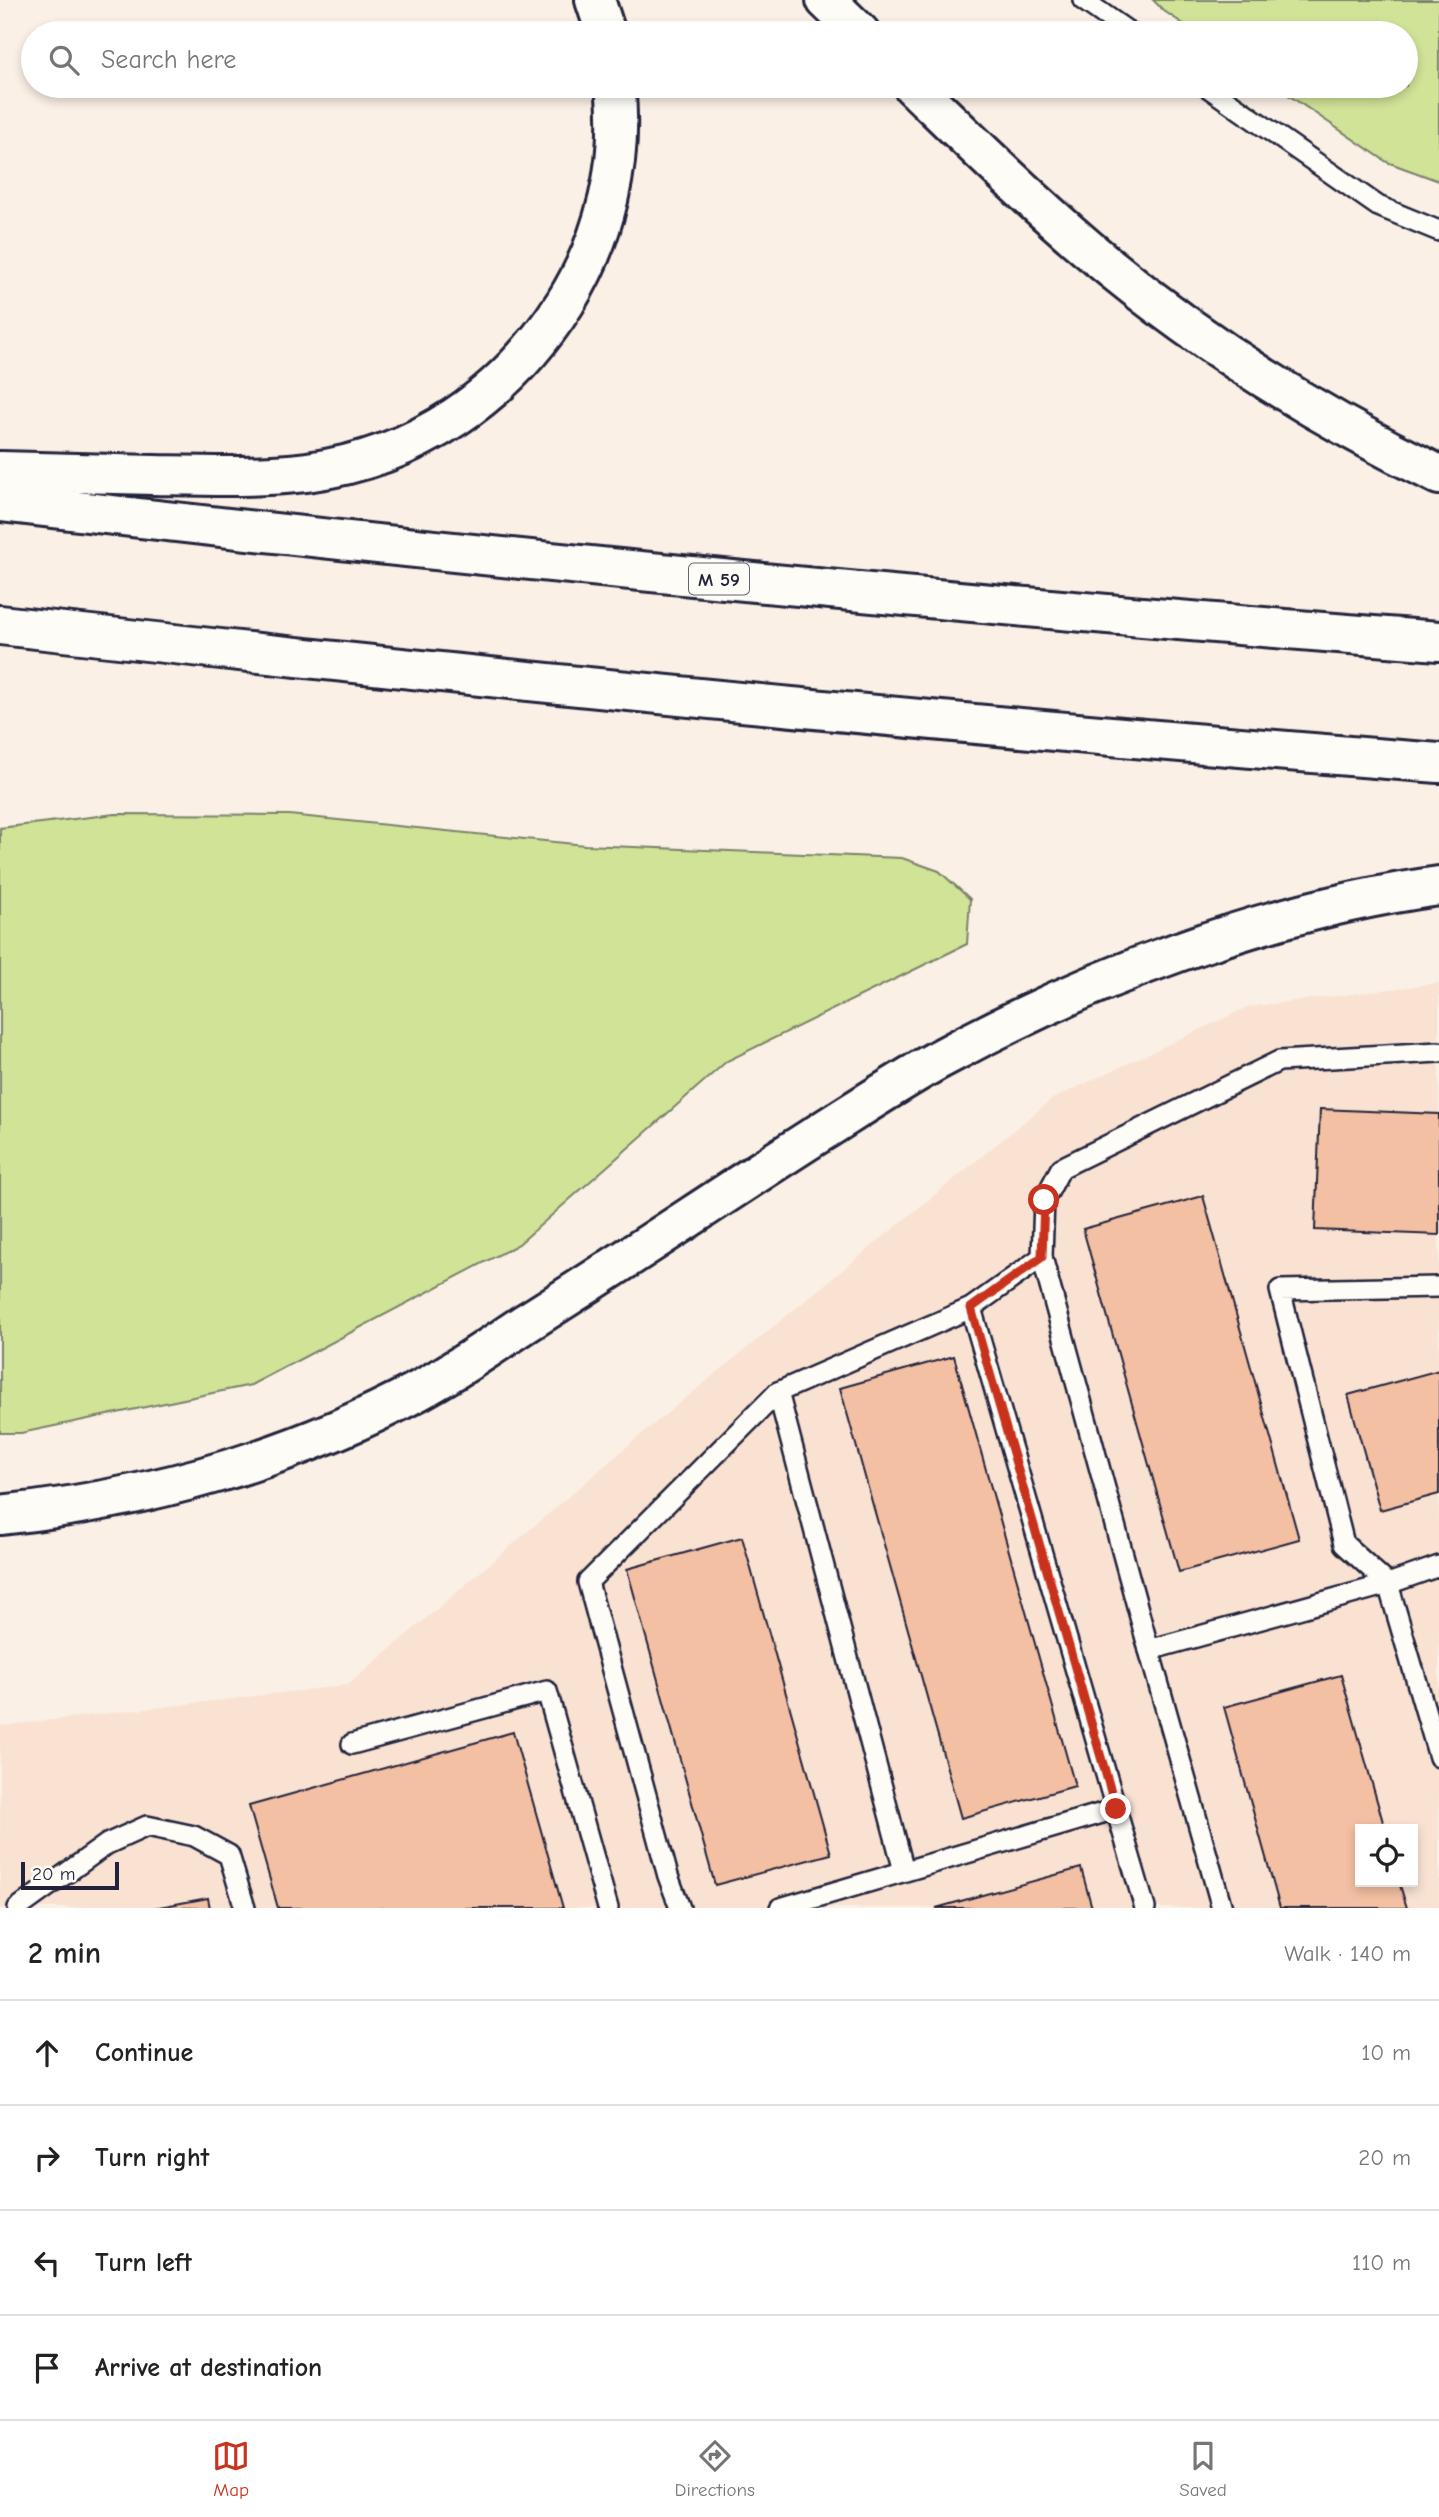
<!DOCTYPE html>
<html lang="en">
<head>
<meta charset="utf-8">
<style>
	:root { --surface:#fff; --page:#f6f6f6; --text:#222; --muted:#767676; --line:#e0e0e0; --accent:#c8321e }
	body { margin:0; font-family:"Comic Neue",sans-serif; background:var(--page); color:var(--text) }
	.controls { position:absolute; right:21px; bottom:21px; display:grid; overflow:hidden; border-radius:0px; box-shadow:0 4px 10px #0003 }
	.controls button { width:63px; height:63px; display:grid; place-items:center; padding:0; border:0; border-bottom:2px solid var(--line); background:var(--surface); color:var(--text); font:35px sans-serif }
	.scale { position:absolute; left:21px; bottom:18px; width:98px; box-sizing:border-box; padding-left:7px; border:4px solid #22223b; border-top:0; font-size:19px; line-height:24px; white-space:nowrap; color:#22223b; -webkit-text-stroke:5px #fdfcf7; paint-order:stroke }
	.stop { position:absolute; width:21px; height:21px; margin:-16px; border:5px solid #c8321e; border-radius:50%; background:#fff }
	.stop.end { background:#c8321e; border-color:#fff; box-shadow:0 2px 7px #0008 }
	.list { margin:0; padding:0; list-style:none }
	h2 { display:flex; justify-content:space-between; align-items:center; height:91px; margin:0; padding:0 28px; font-size:30px }
	h2 small { font-size:23px; font-weight:400; color:var(--muted) }
	.list li { display:grid; grid-template-columns:46px 1fr auto; gap:21px; align-items:center; box-sizing:border-box; height:105px; padding:0 28px; border-top:2px solid var(--line) }
	.list b { display:block; font-size:26px; white-space:nowrap }
	.list em { font-size:23px; font-style:normal; color:var(--muted) }
	.icon { flex:none; width:38px; height:38px; fill:none; stroke:currentColor; stroke-width:2; stroke-linecap:round; stroke-linejoin:round }
	.map { position:relative; flex:none; width:1439px; height:1908px; overflow:hidden }
	.search { position:absolute; background:var(--surface); box-shadow:0 4px 10px #0003; left:21px; right:21px; top:21px; height:77px; display:flex; align-items:center; gap:18px; box-sizing:border-box; padding:0 24px; border-radius:38px; color:var(--muted); font-size:26px }
	.sheet { height:511px; background:var(--surface) }
	nav { display:flex; justify-content:space-around; align-items:center; box-sizing:border-box; height:98px; border-top:2px solid var(--line); background:var(--surface); font-size:19px; color:var(--muted) }
	nav a { display:grid; justify-items:center; gap:4px }
	nav .on { color:var(--accent) }
	.map>svg:first-child { display:block }
</style>
</head>
<body>
<div class="map">
<svg width="1439" height="1908" viewBox="0 0 1439 1908">
	<rect width="100%" height="100%" fill="#fbf0e6"/>
	<filter id="ink" filterUnits="userSpaceOnUse"><feTurbulence type="fractalNoise" baseFrequency=".0143" numOctaves="2"/><feDisplacementMap in="SourceGraphic" scale="14" xChannelSelector="R" yChannelSelector="G"/><feConvolveMatrix kernelMatrix="1 2 1 2 8 2 1 2 1" color-interpolation-filters="sRGB"/></filter>
	<g filter="url(#ink)">
		<path fill="#f9e2d2" fill-rule="evenodd" d="M1439,983v925h-1439v-182l348,-41 295,-252 409,-334 196,-92zM1360,1829h53v53h-53z"/>
		<g fill="#d0e397" stroke="#798269" stroke-width="2">
			<path d="M1153,0h286v181l-52,-19 -112,-76h131v-53h-209l-33,-22z"/>
			<path d="M115,814l174,1 296,30 317,13 37,13 31,28 -3,45 -240,117 -208,183 -268,141 -230,48h-21v-605z"/>
		</g>
		<g fill="#f3c0a3" stroke="#22223b" stroke-width="2">
			<path d="M1320,1109l119,5v121l-124,-5z"/>
			<path d="M1203,1196l96,343 -120,33 -96,-343z"/>
			<path d="M954,1356l121,430 -114,32 -121,-430z"/>
			<path d="M1439,1370v124l-59,16 -32,-115z"/>
			<path d="M742,1537l89,317 -116,31 -88,-316z"/>
			<path d="M1341,1675l44,154h-25v53h39l8,26h-127l-56,-201z"/>
			<path d="M513,1732l50,176h-285l-29,-102z"/>
			<path d="M1081,1868l11,40h-156l50,-14z"/>
			<path d="M208,1898l2,10h-56z"/>
		</g>
		<g fill="none" stroke-linecap="round" stroke-linejoin="round">
			<defs>
				<g id="service">
					<path d="M1083,0l47,33"/>
					<path d="M1206,86l172,120 61,25"/>
					<path d="M1042,1257l107,393 239,-66 51,-18"/>
					<path d="M1439,1287l-159,3 64,254 44,40 51,173"/>
					<path d="M971,1308l145,501"/>
					<path d="M778,1392l126,479"/>
					<path d="M1149,1650l73,258"/>
					<path d="M352,1744l195,-53 61,217"/>
					<path d="M18,1908l89,-64 40,-18 47,10 35,19 16,53"/>
					<path d="M680,1908l-12,-32 -80,-294 190,-190 193,-84 71,-51 2,-57 17,-32 218,-107 160,-9"/>
					<path d="M780,1908l336,-99 29,99"/>
				</g>
				<g id="motorway">
					<path d="M595,0l11,33"/>
					<path d="M826,0l34,33"/>
					<path d="M913,86c57,55 114,111 175,163 106,90 225,165 351,226"/>
					<path d="M0,471c51,1 103,3 154,4 51,1 102,3 153,-3 111,-15 199,-76 258,-169 40,-64 59,-142 50,-217"/>
					<path d="M0,502c479,56 958,102 1439,139"/>
					<path d="M0,625c479,53 958,101 1439,138"/>
					<path d="M0,1515c145,-15 289,-55 418,-124 38,-20 73,-45 108,-68 99,-62 196,-128 295,-191 38,-24 76,-49 115,-71 152,-83 331,-151 503,-175"/>
				</g>
			</defs>
			<use href="#service" stroke="#22223b" stroke-width="24"/>
			<use href="#motorway" stroke="#22223b" stroke-width="44"/>
			<use href="#service" stroke="#fdfcf7" stroke-width="19"/>
			<use href="#motorway" stroke="#fdfcf7" stroke-width="38"/>
		</g>
	</g>
	<g fill="none" stroke-linecap="round" stroke-linejoin="round" filter="url(#ink)">
		<path stroke="#c8321e" stroke-width="9" d="M1044,1200l-2,57 -71,51 145,501"/>
	</g>
	<g text-anchor="middle" stroke-width="5" stroke-linejoin="round" paint-order="stroke">
		<rect fill="#fdfcf7" stroke="#646373" stroke-width="2" x="689" y="563.5" width="60" height="31" rx="5"/>
		<g font-size="19" font-weight="bold" fill="#22223b">
			<text x="719" y="586">M 59</text>
		</g>
	</g>
</svg>
<div class="controls">
<button><svg class="icon" aria-label="locate" viewBox="0 0 24 24"><circle cx="12" cy="12" r="6"/><path d="M12 2v4M12 18v4M2 12h4M18 12h4"/></svg></button>
</div>
<div class="scale">20 m</div>
<div class="stop" style="left:1044px;top:1200px"></div>
<div class="stop end" style="left:1116px;top:1809px"></div>
<div class="search"><svg class="icon" aria-label="search" viewBox="0 0 24 24"><circle cx="10" cy="10" r="6"/><path d="M15 15l6 6"/></svg>Search here</div>
</div>
<section class="sheet">
<h2>2 min<small>Walk · 140 m</small></h2>
<ul class="list">
<li><svg class="icon" aria-label="ahead" viewBox="0 0 24 24"><path d="M12 20V5M6 11l6-6 6 6"/></svg><div><b>Continue</b></div><em>10 m</em></li>
<li><svg class="icon" aria-label="right" viewBox="0 0 24 24"><path d="M7 20v-9h11M14 6l5 5-5 5"/></svg><div><b>Turn right</b></div><em>20 m</em></li>
<li><svg class="icon" aria-label="left" viewBox="0 0 24 24"><path d="M17 20v-9H6M10 6l-5 5 5 5"/></svg><div><b>Turn left</b></div><em>110 m</em></li>
<li><svg class="icon" aria-label="arrive" viewBox="0 0 24 24"><path d="M6 21V4h12l-3 4 3 4H6"/></svg><div><b>Arrive at destination</b></div></li>
</ul>
</section>
<nav>
<a class="on"><svg class="icon" aria-label="map" viewBox="0 0 24 24"><path d="M3 6l6-2 6 2 6-2v14l-6 2-6-2-6 2zM9 4v14M15 6v14"/></svg>Map</a>
<a><svg class="icon" aria-label="directions" viewBox="0 0 24 24"><path d="M12 3l9 9-9 9-9-9zM9 14v-3h6M13 9l2 2-2 2"/></svg>Directions</a>
<a><svg class="icon" aria-label="saved" viewBox="0 0 24 24"><path d="M7 4h10v16l-5-4-5 4z"/></svg>Saved</a>
</nav>
</body>
</html>
